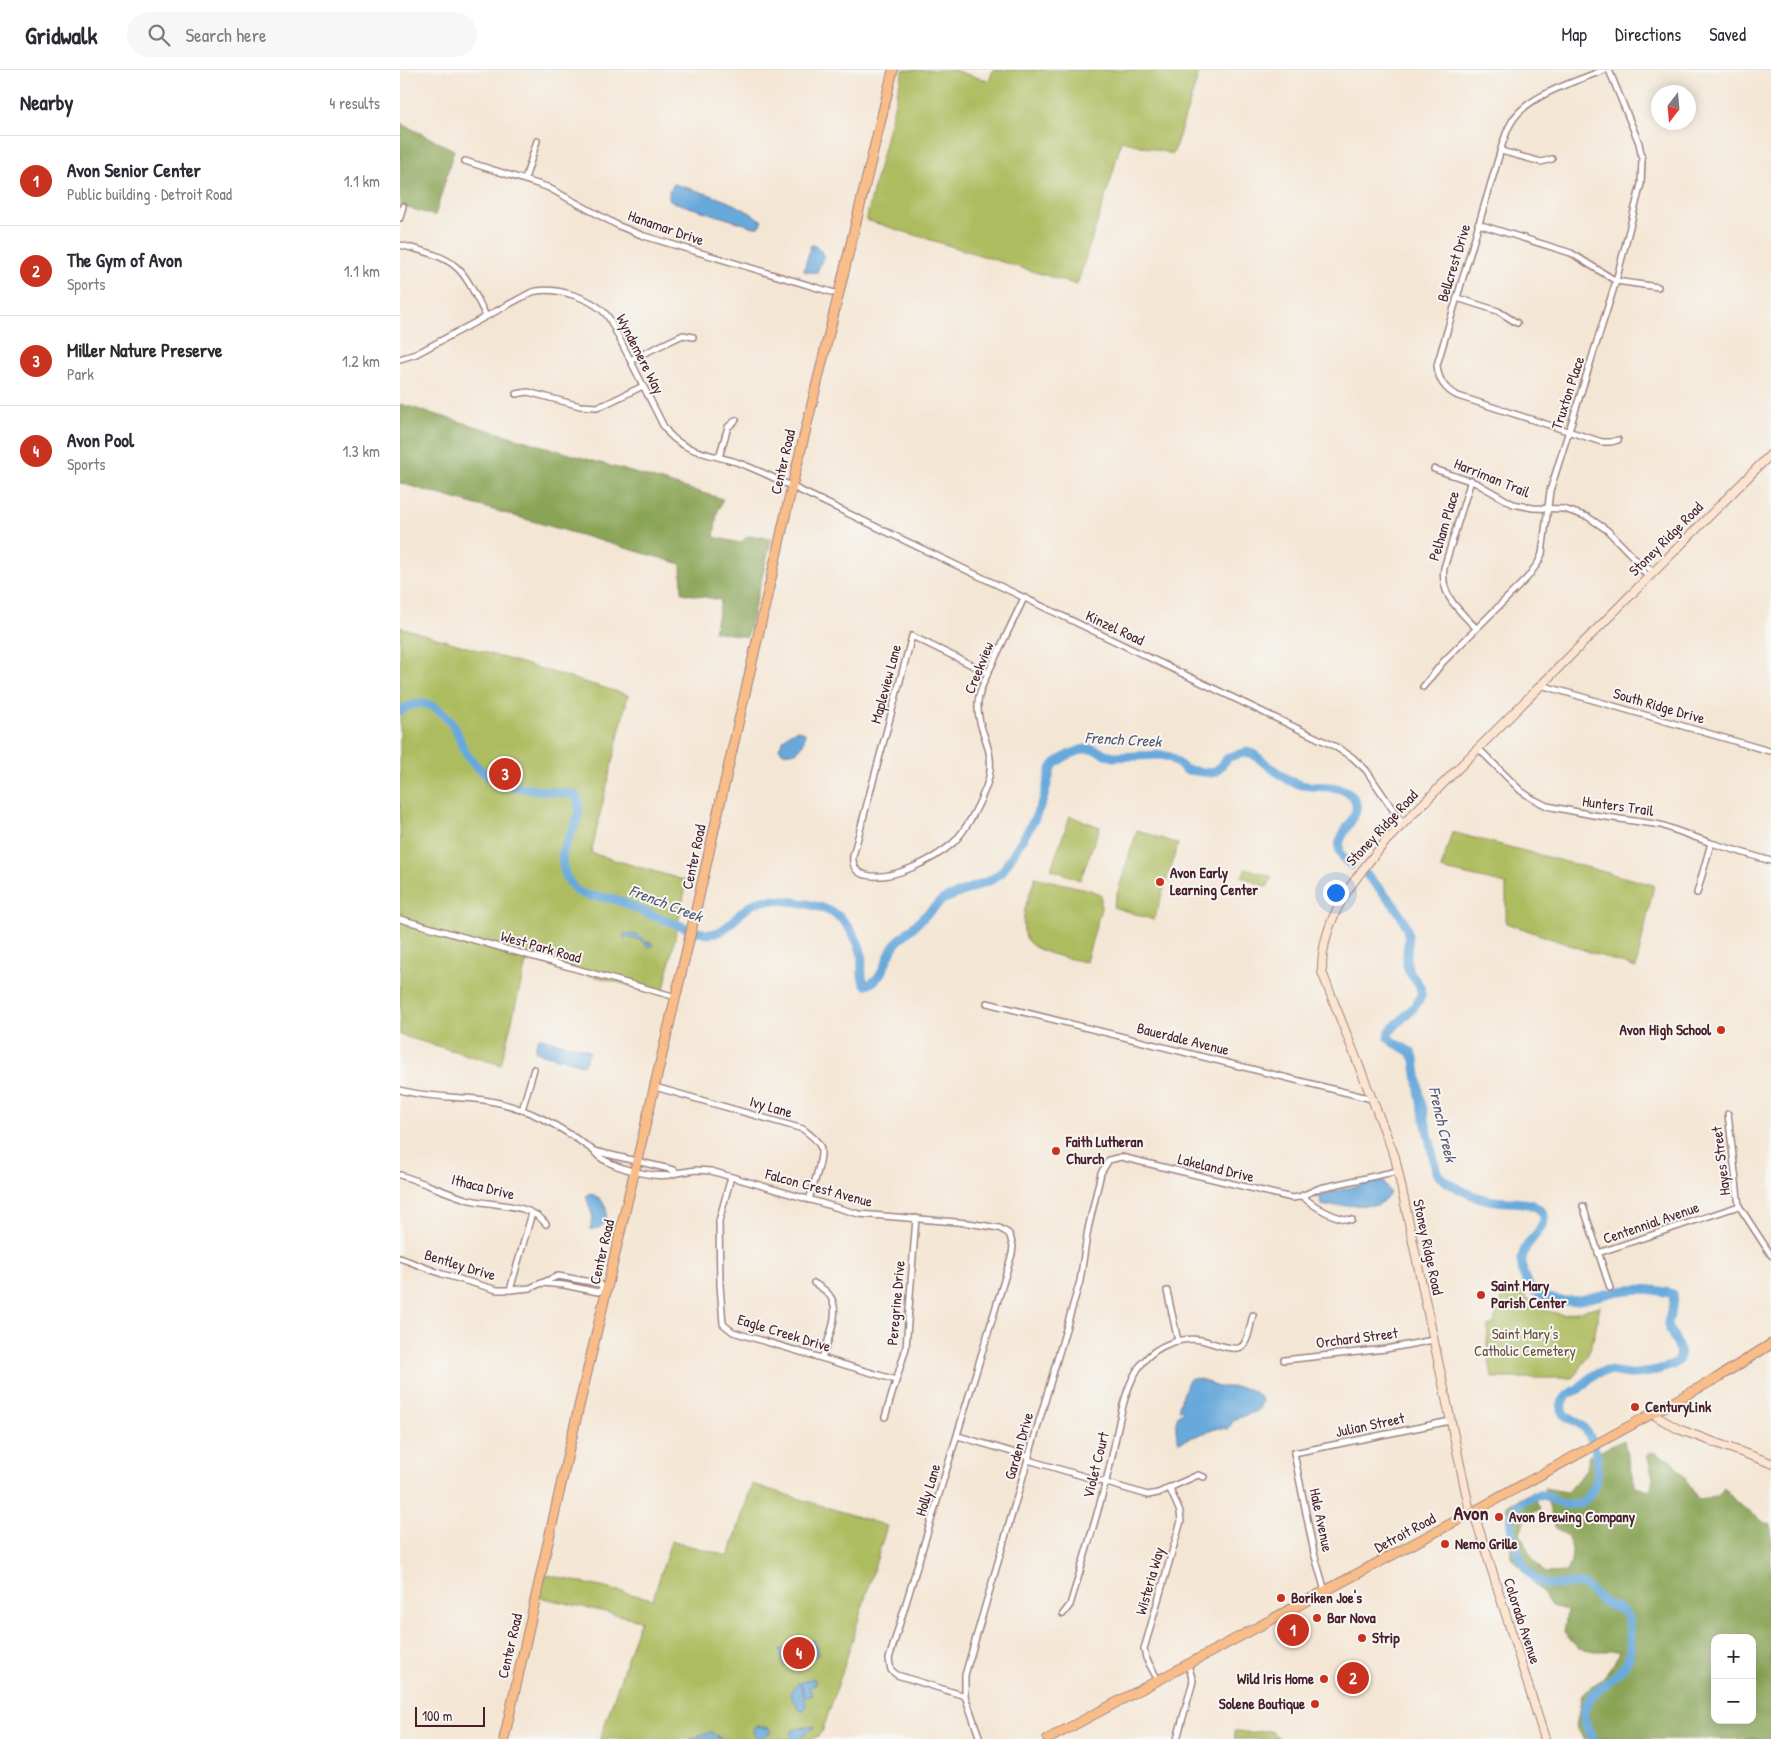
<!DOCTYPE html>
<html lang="en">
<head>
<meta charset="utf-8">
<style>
	:root { --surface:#fff; --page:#f7f7f7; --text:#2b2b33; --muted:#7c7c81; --line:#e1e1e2; --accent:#c8321e }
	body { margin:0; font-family:"Patrick Hand",sans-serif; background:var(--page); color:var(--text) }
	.controls { position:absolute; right:15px; bottom:15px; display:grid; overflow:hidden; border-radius:10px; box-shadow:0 2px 12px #0003 }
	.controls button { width:45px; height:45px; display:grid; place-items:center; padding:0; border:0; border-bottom:1px solid var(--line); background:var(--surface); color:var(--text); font:25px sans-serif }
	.compass { position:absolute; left:1251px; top:15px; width:45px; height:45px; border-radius:50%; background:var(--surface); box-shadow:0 2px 12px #0003; rotate:196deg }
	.scale { position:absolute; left:15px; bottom:12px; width:70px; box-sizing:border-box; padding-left:5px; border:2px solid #4a1f2b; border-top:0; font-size:14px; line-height:18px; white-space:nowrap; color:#4a1f2b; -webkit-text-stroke:4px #f6f6f2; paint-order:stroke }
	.you { position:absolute; left:935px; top:822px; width:18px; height:18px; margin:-12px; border:4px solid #fff; border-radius:50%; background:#1a73e8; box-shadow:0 0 0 8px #1a73e833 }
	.badge { display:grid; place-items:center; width:32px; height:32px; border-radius:50%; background:var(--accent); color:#fff; font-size:16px; font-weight:700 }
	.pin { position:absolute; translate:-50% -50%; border:2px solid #fff; box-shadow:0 1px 5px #0006 }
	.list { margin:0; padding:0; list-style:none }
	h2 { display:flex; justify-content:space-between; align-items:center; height:65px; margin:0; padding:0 20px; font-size:21px }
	h2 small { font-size:16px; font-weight:400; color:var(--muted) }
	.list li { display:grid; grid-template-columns:32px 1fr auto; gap:15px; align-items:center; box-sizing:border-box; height:90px; padding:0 20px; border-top:1px solid var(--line) }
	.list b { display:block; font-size:19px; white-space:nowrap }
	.list p { margin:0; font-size:16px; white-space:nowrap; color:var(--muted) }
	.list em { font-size:16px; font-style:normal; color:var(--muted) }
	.icon { flex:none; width:28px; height:28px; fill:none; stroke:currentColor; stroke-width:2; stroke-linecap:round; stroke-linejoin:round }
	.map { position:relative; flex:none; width:1371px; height:1669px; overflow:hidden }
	header { display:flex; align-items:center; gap:30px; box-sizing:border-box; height:70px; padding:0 25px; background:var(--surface); border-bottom:1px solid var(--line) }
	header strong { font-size:24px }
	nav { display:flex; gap:28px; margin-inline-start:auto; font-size:18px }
	.search { width:350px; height:45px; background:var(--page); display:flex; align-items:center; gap:12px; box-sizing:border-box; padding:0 18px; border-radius:28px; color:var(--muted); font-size:19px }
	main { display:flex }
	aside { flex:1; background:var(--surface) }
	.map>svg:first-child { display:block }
</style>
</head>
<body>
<header>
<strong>Gridwalk</strong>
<div class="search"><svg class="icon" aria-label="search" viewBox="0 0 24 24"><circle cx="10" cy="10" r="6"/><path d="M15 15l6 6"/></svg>Search here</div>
<nav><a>Map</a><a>Directions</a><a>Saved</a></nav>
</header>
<main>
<aside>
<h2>Nearby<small>4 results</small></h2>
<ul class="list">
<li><span class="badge">1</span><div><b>Avon Senior Center</b><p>Public building · Detroit Road</p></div><em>1.1 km</em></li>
<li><span class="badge">2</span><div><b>The Gym of Avon</b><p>Sports</p></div><em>1.1 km</em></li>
<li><span class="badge">3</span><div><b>Miller Nature Preserve</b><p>Park</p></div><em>1.2 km</em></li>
<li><span class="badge">4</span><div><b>Avon Pool</b><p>Sports</p></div><em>1.3 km</em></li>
</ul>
</aside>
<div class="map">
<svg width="1371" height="1669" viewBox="0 0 1371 1669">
	<rect width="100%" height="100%" fill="#f6f6f2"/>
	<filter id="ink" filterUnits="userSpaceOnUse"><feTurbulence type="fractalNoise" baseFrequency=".02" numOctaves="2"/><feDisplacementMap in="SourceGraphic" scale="10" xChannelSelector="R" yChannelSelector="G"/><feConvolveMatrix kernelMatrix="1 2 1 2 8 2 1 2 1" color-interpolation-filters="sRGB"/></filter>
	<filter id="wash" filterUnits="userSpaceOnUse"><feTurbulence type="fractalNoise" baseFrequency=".0096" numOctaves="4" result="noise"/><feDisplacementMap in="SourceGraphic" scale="20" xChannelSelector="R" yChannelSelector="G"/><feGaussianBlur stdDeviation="1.12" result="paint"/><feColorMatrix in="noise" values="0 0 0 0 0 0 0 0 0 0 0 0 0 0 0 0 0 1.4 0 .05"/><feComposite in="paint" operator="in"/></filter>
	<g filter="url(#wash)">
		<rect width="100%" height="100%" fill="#f4e6d4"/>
		<g fill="#adbc5f" stroke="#7c6e45">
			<path d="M503,0h50l36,11 4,-11h207l-27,84 -52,-13 -9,35 -35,109 -211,-65z"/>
			<path d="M0,557l228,68 -37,158 96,28 -24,113 -136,-35 -26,106 -101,-30z"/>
			<path d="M670,746l30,11 -20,53 -29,-11z"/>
			<path d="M737,760l41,14 -24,76 -41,-13z"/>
			<path d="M1052,762l202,53 -18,83 -130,-45v-39l-65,-15z"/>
			<path d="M846,798l26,9 -5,10 -25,-10z"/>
			<path d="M635,807l55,13 11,5v13l-15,54c-14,-3 -54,-9 -60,-24 -8,-19 4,-43 9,-61z"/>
			<path d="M1103,1217l18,5 18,17 25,6 36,-9c-5,26 -8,52 -28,72h-80l-5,-34 1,-19h5l9,-27 -2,-1z"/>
			<path d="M352,1414l135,42 -43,141 -22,65 -4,4 -6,3h-212l40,-119 -101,-23 5,-23 109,25 18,-58 58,15z"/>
			<path d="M834,1661c7,0 14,2 21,1 10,-1 18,-4 24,7h-44z"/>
		</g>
		<g fill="#8aa456" stroke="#6a6240" fill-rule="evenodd">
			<path d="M0,53l54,27 -19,66 -35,-11z"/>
			<path d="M0,334l323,95 -6,14 -3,24 26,6 8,-7 24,2 -25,99 -33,-6 7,-31 -39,-7 -1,-29 -281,-81z"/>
			<path d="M1224,1370l6,28 6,19 14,4 3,-13 -6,-23 6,-3 22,11 23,36 20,-3 6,-8 13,15 28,20 6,1v215h-187l-8,-12 6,-33c17,-12 30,-22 37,-43h-24l-17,-3 -14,-15 3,-23 -16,-4 -9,-14 -31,-35 -1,-30 -4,-21 26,-14 8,17 -14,7 -6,17c6,15 13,28 25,40l22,-1 4,-10 1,-13 -5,-13 -12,-9 -11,-39 23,4 20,-23 2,-13zM1315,1568h37v82h-37z"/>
		</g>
		<g fill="#67a9db" stroke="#586483">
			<path d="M274,114c31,9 62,17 88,37l-3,6h-5l-81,-25 -4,-3v-8z"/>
			<path d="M411,175l5,1 8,9 -7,17c-4,1 -8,0 -13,-1v-2z"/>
			<path d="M398,660l7,3c-1,15 -7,22 -22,20l-4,-5c5,-10 8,-15 19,-18z"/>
			<path d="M224,863l13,2 10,7 5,1 1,3 -4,1 -9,-7 -16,-3 -1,-2z"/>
			<path d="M141,968l45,11 4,3 -6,12 -2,1 -46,-13 -1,-4 3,-9z"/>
			<path d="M979,1111l5,1 6,11 -4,6 -8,6 -51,1 -5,-1 -3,-10 4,-1z"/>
			<path d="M189,1124c23,3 24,37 1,35l3,-11 -7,-22z"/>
			<path d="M791,1308c15,1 15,4 27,9 1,0 7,0 8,0 14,0 29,0 36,13l-3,10 -25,10 -6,9 -10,-1 -39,14c-4,-10 -4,-17 -1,-27l6,-4 -5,-2v-4l9,-24z"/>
			<path d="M414,1570l4,15 -34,11 -4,-16z"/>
			<path d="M414,1608l2,6 -7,3 4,8 -9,3 1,1 1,7 -3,6 -6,-4 -1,-5 -5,-5 1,-9 7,-7 5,14 -3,-14z"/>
			<path d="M359,1656l10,2 2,5 -8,4h-7l-3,-5 1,-5z"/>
			<path d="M411,1656h3v2l-13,8 -1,3h-9l1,-8 4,-2z"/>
			<path d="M311,1662l11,7h-33z"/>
		</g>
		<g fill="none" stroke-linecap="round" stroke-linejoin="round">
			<g stroke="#67a9db" stroke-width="9">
				<path d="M0,641c23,-15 40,-5 54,16 6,9 7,20 13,28 7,9 16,18 25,24 22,12 58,11 83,16 11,17 -3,34 -10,50 -6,15 -1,34 11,45 9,8 25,6 37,9 9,2 19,8 28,12 21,8 43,17 65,23 22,1 29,-20 47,-30 16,-9 70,0 85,12 10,8 20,24 23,36 3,10 -3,24 5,33 18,-4 20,-30 30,-42l46,-43 49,-20 11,-8 31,-50 10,-22 8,-31 4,-6 13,-8 16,-6h9l20,8 48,-2 9,2 16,13 26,3 4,-2 13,-14 18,-5 6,2c13,9 34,29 49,31 16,4 44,-3 53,15 10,21 -37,42 -4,65"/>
				<path d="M967,805c14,16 37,36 41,59 2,11 -4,24 0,34 2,10 15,15 13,27 -2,12 -24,27 -32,37l-1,6 5,4 18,10 4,8 5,37 16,73 3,6c15,12 37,23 56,25 13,2 33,-1 44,8 15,11 -7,28 -13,38 -5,9 -5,17 -3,26 3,8 5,14 12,18 30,20 55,5 85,0 18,-3 36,-2 53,3 3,11 -4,19 -5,30 0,9 15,20 11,35 -2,5 -8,7 -12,8 -13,4 -25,8 -38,7 -11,-1 -22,-6 -33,0 -7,3 -11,10 -17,15 -5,2 -10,4 -13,8 -5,5 -6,11 -2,17 5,6 14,7 19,13 16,18 21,51 5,70 -7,9 -22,9 -32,5 -4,-3 -8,-6 -13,-7 -10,-2 -27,10 -32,18 -3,22 12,68 38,72 12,1 23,-4 34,0 9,3 12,13 20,17 8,5 21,6 25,16 2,5 1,13 2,18 0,9 1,18 -3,26 -9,18 -46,32 -43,56 1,7 6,15 9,21"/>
			</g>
		</g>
	</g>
	<g filter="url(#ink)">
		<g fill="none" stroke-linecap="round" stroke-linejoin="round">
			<defs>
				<g id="street">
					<path d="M1204,0c-29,12 -78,25 -93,53 -6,10 -9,22 -12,33l-62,209c1,14 8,25 21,31l144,46h9l7,-2"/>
					<path d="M1101,81l40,11 11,-3"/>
					<path d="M65,91l82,26 72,39 25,10 194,58"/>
					<path d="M125,109l12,-38"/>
					<path d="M0,148l3,-12"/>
					<path d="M1078,154l93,29 45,28 42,6"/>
					<path d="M0,175c18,5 41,9 55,21 13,10 23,35 31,50"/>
					<path d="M1057,228l41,13 19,12"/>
					<path d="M0,289l16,-5 116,-62c23,-6 63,6 77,26l55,109c16,26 49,27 75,36 11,4 22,9 33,14l562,269 18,11 14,13 36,53"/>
					<path d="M230,290l53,-25 10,2"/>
					<path d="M116,324l12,-2 52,14 17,1 9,-3 37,-18"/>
					<path d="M319,387l9,-30 8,-7"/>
					<path d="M1034,399l42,14 37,21 20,4 31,1 24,8 19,13 34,35 -1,2 8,10"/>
					<path d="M1071,410l-27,88c-4,28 15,42 32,60"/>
					<path d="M1241,495l3,-1 9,8"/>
					<path d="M588,603l-76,-37 -59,220c-1,10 3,17 13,19 25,7 69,-16 87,-32 15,-15 25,-36 33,-56 14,-37 -10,-53 -8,-85 1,-11 6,-20 10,-29l36,-75"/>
					<path d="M1141,615l228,66"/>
					<path d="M1023,617l20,-25 84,-84 11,-15 4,-9 8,-63 66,-210 25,-97 1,-25 -3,-16 -30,-73"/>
					<path d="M1078,678l43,43 12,8 14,7 46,9 68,10 50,18 60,18"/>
					<path d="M1297,823l14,-50"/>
					<path d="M0,849l276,78"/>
					<path d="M587,933l385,96"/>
					<path d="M255,1017l148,42c6,5 14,10 17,17 5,10 -8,42 -11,54"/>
					<path d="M0,1020c28,8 56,6 84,10 42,6 76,26 110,51"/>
					<path d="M122,1040l12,-41"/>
					<path d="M1328,1044l11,92 32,49"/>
					<path d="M194,1081l80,19 2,3c-13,9 -75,-7 -82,-22z"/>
					<path d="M276,1103l20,-3 15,1 148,43 109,9 31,5 9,5 2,3 3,10 -1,8 -123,405 2,11 6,5 68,21"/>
					<path d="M0,1105c22,7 44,17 66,24 24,7 64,3 80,25"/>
					<path d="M331,1107l-12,44 1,64 3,39 10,8 163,48"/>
					<path d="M902,1126c14,12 31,22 50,24"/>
					<path d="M1183,1136l27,82"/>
					<path d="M1198,1183l141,-47"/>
					<path d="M0,1188l42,16 55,16h13l20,-2 28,-12 39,7 4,2 2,4 -5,3 -34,-7 -22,-2"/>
					<path d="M414,1213c6,4 12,7 16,13 12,15 -3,46 -8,62"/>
					<path d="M110,1220l22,-77"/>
					<path d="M767,1221l11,50"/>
					<path d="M884,1290l102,-11 47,-9"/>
					<path d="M485,1347l21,-69 10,-130"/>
					<path d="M558,1366l71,21"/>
					<path d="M628,1390l120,35 10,-2 40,-18 6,2"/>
					<path d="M925,1521l-11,-38 -20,-100 156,-32"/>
					<path d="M663,1544l7,-9c13,-44 27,-88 38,-132 9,-32 13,-86 35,-111 14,-17 37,-25 58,-22 10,2 33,12 40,7 8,-5 9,-23 12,-32"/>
					<path d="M758,1610l-12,-22 -2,-9 37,-128 -1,-9 -11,-25"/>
					<path d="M580,1669l-15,-43v-21l115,-394 8,-52 13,-56 8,-13 12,-3 171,41 7,-1 21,-9 78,-17"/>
					<path d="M777,1669l16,-58 -5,-16"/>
				</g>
				<g id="secondary">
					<path d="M1252,1344l26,15 93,34"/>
					<path d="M1145,1669l-68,-216 -8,-16 -74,-350 -73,-185c-1,-54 32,-93 65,-132l384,-386"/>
				</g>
				<g id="primary">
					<path d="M104,1669l65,-290 121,-513 102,-450 101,-416"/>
					<path d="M648,1669l423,-226 246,-135 54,-34"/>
				</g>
			</defs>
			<use href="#street" stroke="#9f8280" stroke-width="8"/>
			<use href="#secondary" stroke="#9f8280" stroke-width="10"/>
			<use href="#primary" stroke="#9f8280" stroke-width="11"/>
			<use href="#street" stroke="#fff" stroke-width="5"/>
			<use href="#secondary" stroke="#fce5d0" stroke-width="8"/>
			<use href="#primary" stroke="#f8bd89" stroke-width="9"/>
		</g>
	</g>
	<g fill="#c8321e" stroke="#f6f6f2" stroke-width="2">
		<circle cx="760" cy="812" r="5"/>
		<circle cx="1321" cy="960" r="5"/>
		<circle cx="656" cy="1081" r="5"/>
		<circle cx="1081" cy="1225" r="5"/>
		<circle cx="1235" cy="1337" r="5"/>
		<circle cx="1099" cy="1447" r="5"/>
		<circle cx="1045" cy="1474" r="5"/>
		<circle cx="881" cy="1528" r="5"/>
		<circle cx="917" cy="1548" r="5"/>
		<circle cx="962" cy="1568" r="5"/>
		<circle cx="924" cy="1609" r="5"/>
		<circle cx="915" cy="1634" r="5"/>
	</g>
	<g text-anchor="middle" stroke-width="4" stroke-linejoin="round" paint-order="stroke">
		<g font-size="15" fill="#4a1f2b" stroke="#f6f6f2">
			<text transform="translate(266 158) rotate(19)" y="5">Hanamar Drive</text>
			<text transform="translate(1054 193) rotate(-73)" y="5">Bellcrest Drive</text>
			<text transform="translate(240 284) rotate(63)" y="5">Wyndemere Way</text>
			<text transform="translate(1168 323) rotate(-72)" y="5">Truxton Place</text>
			<text transform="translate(383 392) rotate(-77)" y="5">Center Road</text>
			<text transform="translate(1092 408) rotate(22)" y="5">Harriman Trail</text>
			<text transform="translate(1044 456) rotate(-73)" y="5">Pelham Place</text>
			<text transform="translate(1266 469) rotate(-45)" y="5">Stoney Ridge Road</text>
			<text transform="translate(715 558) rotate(25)" y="5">Kinzel Road</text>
			<text transform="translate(579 598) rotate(-68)" y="5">Creekview</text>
			<text transform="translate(486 614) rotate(-75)" y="5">Mapleview Lane</text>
			<text transform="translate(1259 636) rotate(16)" y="5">South Ridge Drive</text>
			<text transform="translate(1218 736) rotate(8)" y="5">Hunters Trail</text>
			<text transform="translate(982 758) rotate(-47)" y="5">Stoney Ridge Road</text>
			<text transform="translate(294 787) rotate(-78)" y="5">Center Road</text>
			<text transform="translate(141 877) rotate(16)" y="5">West Park Road</text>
			<text transform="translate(783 969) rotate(14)" y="5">Bauerdale Avenue</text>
			<text transform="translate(371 1037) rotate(16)" y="5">Ivy Lane</text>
			<text transform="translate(1321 1091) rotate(-97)" y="5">Hayes Street</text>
			<text transform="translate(816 1098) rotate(14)" y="5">Lakeland Drive</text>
			<text transform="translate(83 1117) rotate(14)" y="5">Ithaca Drive</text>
			<text transform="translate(419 1118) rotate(15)" y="5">Falcon Crest Avenue</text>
			<text transform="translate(1251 1153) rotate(-19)" y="5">Centennial Avenue</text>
			<text transform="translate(1028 1177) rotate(78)" y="5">Stoney Ridge Road</text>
			<text transform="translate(202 1182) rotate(-77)" y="5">Center Road</text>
			<text transform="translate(60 1195) rotate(17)" y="5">Bentley Drive</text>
			<text transform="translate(496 1233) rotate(-85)" y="5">Peregrine Drive</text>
			<text transform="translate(384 1263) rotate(17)" y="5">Eagle Creek Drive</text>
			<text transform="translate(957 1268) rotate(-7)" y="5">Orchard Street</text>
			<text transform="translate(970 1355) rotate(-12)" y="5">Julian Street</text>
			<text transform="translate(619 1376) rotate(-74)" y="5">Garden Drive</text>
			<text transform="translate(696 1395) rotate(-76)" y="5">Violet Court</text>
			<text transform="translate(528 1420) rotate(-73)" y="5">Holly Lane</text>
			<text transform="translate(921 1450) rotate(78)" y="5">Hale Avenue</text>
			<text transform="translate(1005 1463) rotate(-28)" y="5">Detroit Road</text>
			<text transform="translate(750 1511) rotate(-74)" y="5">Wisteria Way</text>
			<text transform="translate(1122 1551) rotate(72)" y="5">Colorado Avenue</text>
			<text transform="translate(110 1576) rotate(-77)" y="5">Center Road</text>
		</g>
		<g font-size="15" font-weight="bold" fill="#4a1f2b" stroke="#f6f6f2" text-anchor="start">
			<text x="770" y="808">Avon Early<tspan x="770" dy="17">Learning Center</tspan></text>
			<text x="1311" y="965" text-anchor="end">Avon High School</text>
			<text x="666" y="1077">Faith Lutheran<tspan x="666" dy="17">Church</tspan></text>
			<text x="1091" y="1221">Saint Mary<tspan x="1091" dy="17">Parish Center</tspan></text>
			<text x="1245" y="1342">CenturyLink</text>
			<text x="1109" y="1452">Avon Brewing Company</text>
			<text x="1055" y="1479">Nemo Grille</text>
			<text x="891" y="1533">Boriken Joe's</text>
			<text x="927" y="1553">Bar Nova</text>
			<text x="972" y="1573">Strip</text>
			<text x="914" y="1614" text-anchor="end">Wild Iris Home</text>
			<text x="905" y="1639" text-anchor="end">Solene Boutique</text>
		</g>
		<g font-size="15" fill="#684e3b" stroke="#f6f6f2">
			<text x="1125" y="1269">Saint Mary's<tspan x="1125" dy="17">Catholic Cemetery</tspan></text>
		</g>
		<g font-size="16" font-style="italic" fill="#565671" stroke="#f6f6f2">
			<text transform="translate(723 669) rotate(3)" y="6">French Creek</text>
			<text transform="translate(266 833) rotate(21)" y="6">French Creek</text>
			<text transform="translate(1043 1054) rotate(77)" y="6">French Creek</text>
		</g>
		<g font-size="20" font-weight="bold" fill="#4a1f2b" stroke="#f6f6f2">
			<text x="1071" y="1450">Avon</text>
		</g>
	</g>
</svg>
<div class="controls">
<button>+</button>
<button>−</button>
</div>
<svg class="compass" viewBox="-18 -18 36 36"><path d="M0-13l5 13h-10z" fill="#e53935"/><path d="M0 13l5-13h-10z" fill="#7c7c81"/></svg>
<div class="scale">100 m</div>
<div class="you"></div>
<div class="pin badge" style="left:893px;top:1560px">1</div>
<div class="pin badge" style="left:953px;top:1608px">2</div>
<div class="pin badge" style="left:105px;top:704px">3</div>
<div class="pin badge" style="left:399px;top:1583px">4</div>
</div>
</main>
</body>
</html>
